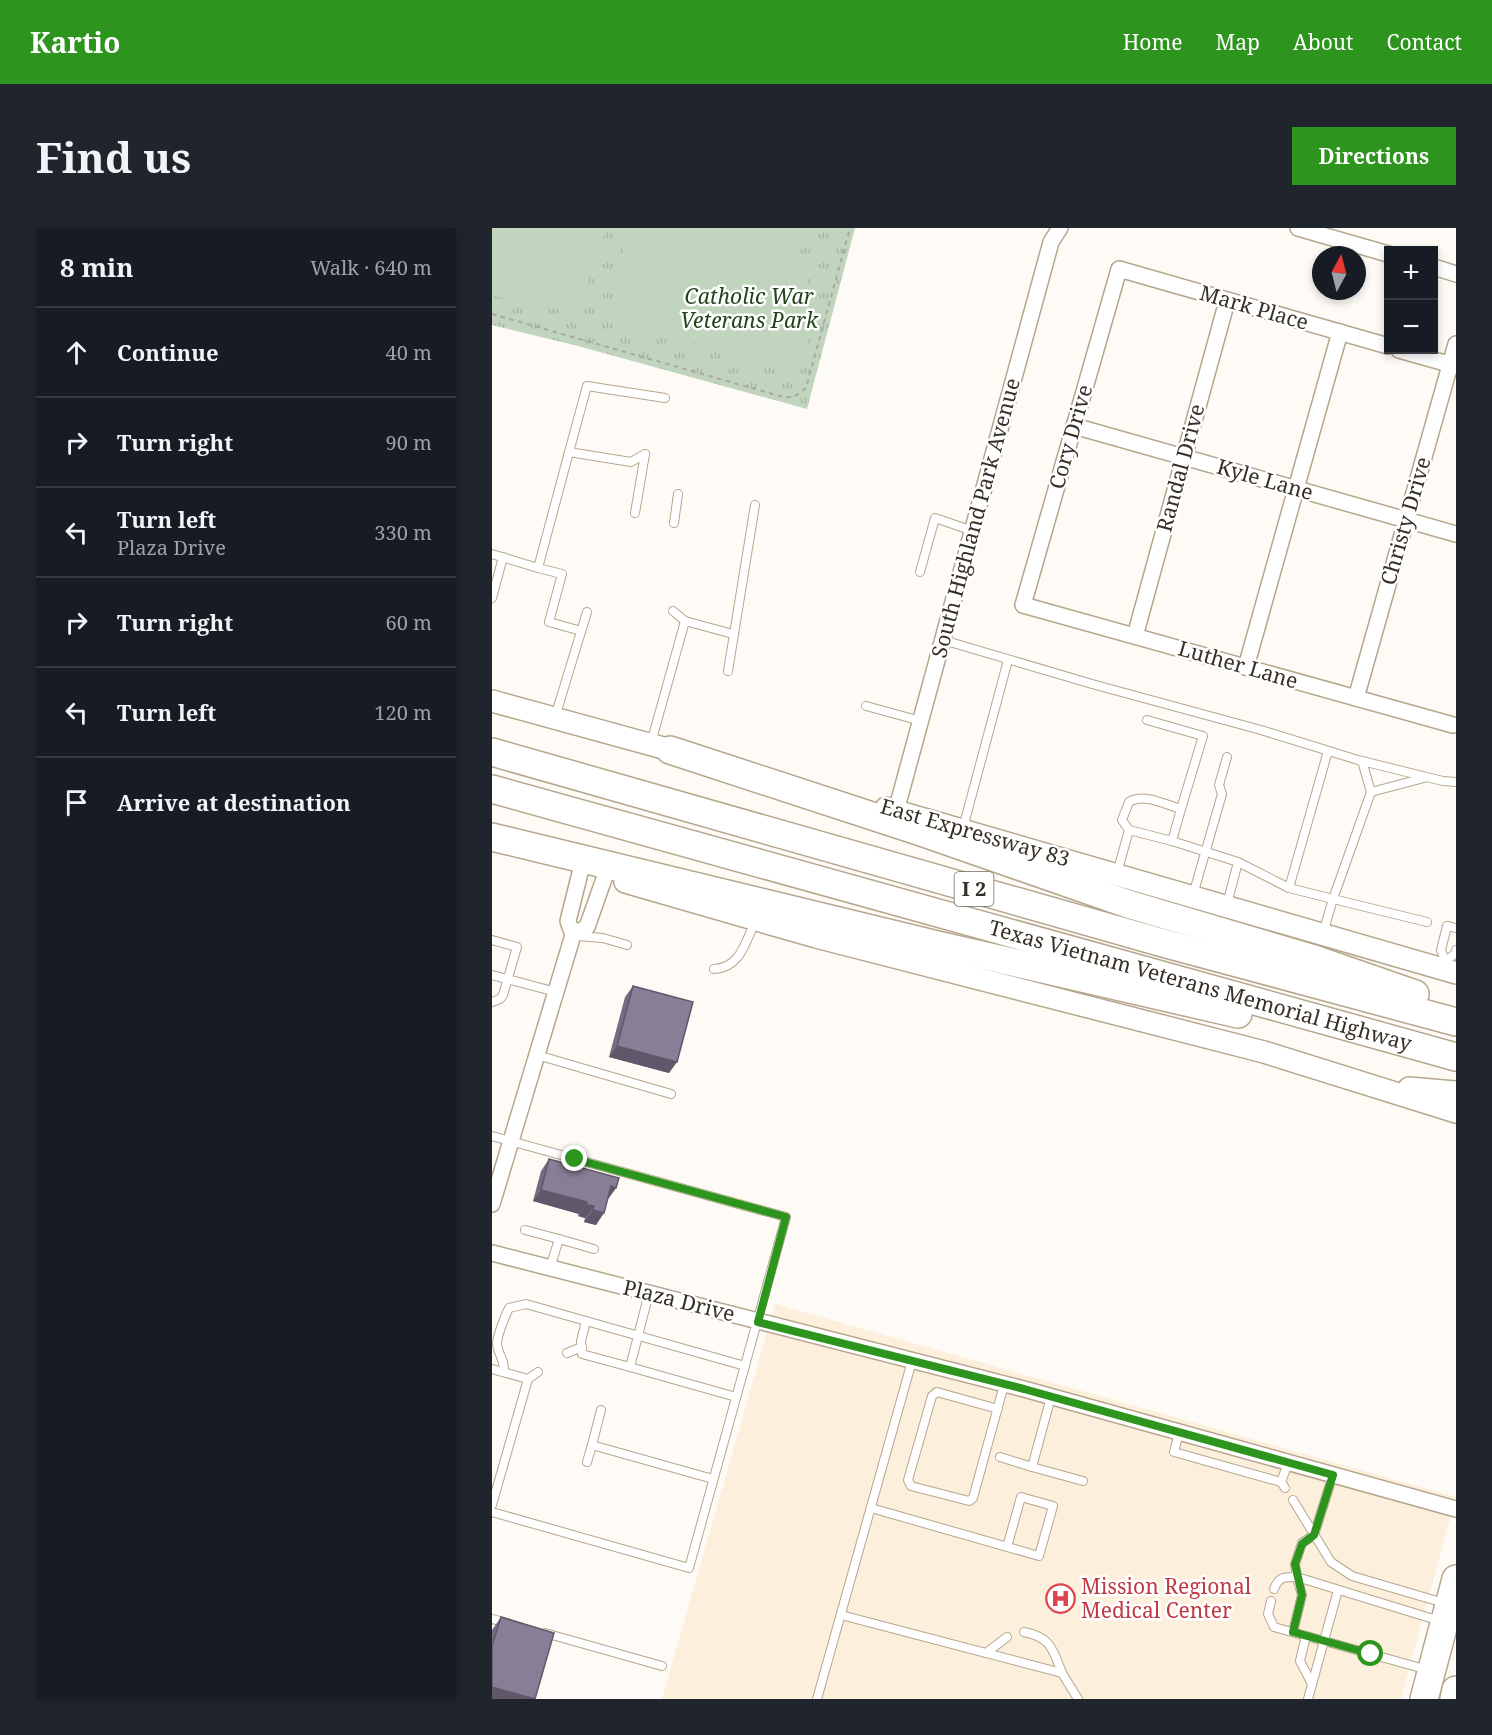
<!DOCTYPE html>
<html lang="en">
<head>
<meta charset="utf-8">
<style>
	:root { --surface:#171b24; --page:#20242c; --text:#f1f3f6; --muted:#9ea1a6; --line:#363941; --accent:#2d951d }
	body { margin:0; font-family:"Noto Serif",serif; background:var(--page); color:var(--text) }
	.controls { position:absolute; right:18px; top:18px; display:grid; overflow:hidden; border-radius:0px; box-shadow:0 3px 9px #0003 }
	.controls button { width:54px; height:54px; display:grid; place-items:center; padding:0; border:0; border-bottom:2px solid var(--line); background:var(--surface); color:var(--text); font:30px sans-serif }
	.compass { position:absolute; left:820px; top:18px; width:54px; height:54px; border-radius:50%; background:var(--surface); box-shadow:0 3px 9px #0003; rotate:7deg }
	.stop { position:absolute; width:18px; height:18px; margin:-14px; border:4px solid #2d951d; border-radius:50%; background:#fff }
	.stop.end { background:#2d951d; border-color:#fff; box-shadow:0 2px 6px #0008 }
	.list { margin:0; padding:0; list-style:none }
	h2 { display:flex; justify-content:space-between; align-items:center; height:78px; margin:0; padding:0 24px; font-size:26px }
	h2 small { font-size:20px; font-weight:400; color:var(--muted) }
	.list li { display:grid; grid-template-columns:39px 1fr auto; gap:18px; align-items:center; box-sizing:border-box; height:90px; padding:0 24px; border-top:2px solid var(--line) }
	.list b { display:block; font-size:22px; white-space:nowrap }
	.list p { margin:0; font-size:20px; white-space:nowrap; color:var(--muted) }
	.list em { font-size:20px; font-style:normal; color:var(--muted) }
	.icon { flex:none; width:33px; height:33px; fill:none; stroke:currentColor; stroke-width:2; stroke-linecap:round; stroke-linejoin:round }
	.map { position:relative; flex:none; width:964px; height:1471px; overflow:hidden; border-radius:0px }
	header { display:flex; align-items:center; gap:36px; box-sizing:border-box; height:84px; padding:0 30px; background:var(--accent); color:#fff }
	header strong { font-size:28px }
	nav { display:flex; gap:33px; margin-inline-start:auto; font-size:21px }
	.intro { display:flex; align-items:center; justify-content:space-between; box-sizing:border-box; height:144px; padding:0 36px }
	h1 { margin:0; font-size:42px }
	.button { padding:15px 27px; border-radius:0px; background:var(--accent); color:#fff; font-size:21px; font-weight:700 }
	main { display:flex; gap:36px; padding:0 36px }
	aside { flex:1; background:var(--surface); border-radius:0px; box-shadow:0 3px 9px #0003 }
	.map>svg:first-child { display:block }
</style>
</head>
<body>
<header>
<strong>Kartio</strong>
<nav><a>Home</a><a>Map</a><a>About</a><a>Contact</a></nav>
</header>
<div class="intro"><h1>Find us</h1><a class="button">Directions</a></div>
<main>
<aside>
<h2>8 min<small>Walk · 640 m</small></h2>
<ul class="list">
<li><svg class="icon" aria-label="ahead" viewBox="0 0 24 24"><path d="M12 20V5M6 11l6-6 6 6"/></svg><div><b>Continue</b></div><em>40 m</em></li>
<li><svg class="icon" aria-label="right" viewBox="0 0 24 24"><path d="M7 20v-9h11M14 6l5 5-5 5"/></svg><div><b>Turn right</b></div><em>90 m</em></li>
<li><svg class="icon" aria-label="left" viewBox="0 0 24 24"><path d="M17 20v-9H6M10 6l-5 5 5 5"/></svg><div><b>Turn left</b><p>Plaza Drive</p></div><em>330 m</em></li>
<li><svg class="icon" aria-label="right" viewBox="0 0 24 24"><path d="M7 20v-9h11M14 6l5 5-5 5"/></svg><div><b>Turn right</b></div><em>60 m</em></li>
<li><svg class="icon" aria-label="left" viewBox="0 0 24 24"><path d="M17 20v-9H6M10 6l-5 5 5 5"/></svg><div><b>Turn left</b></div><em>120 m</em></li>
<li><svg class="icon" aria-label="arrive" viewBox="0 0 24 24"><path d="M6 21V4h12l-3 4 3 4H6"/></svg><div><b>Arrive at destination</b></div></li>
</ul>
</aside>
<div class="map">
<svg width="964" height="1471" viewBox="0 0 964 1471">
	<defs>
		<pattern id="park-tufts" width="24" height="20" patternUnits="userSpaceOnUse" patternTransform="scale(1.5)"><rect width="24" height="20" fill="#c1d4bd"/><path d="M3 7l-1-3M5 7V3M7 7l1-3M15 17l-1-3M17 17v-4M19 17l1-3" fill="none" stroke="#a6b6a2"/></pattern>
	</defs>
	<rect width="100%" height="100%" fill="#fefbf6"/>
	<path fill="#fcefdc" d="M283,1076l681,193 -55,202h-739z"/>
	<path fill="url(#park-tufts)" d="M0,0h363l-48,181 -229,-63 -86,-21z"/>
	<g fill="#c1d4bd">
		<path d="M0,0h114l-23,69 -28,12 -63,-14z"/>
		<path d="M137,0h160c14,29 26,74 20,107 -3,13 -8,27 -12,41l-114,-37 -59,-13 -6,-18 -2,6 3,-49z"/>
	</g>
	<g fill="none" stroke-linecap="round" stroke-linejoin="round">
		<defs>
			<g id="lane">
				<path d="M77,224l-31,116 24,6 -13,48 32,9"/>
				<path d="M153,226l-14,8 -62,-10 18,-66 78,12"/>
				<path d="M143,285l10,-59"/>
				<path d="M182,295l4,-29"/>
				<path d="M0,326l46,14"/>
				<path d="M428,344l15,-54 38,13"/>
				<path d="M0,370l11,-41"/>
				<path d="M181,383l12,10 48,13"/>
				<path d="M451,412l149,44 169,46 97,30 85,21 13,1"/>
				<path d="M236,443l27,-166"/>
				<path d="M374,478l55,15"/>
				<path d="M63,489l32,-105"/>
				<path d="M655,492l56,16 -22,73"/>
				<path d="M159,515l34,-122"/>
				<path d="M870,533l9,31"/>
				<path d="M932,550l-53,14 -38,107 94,23"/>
				<path d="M471,600l45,-168"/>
				<path d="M680,613l66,21 51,26"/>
				<path d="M625,645l12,-43 43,11 9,-32c-17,-5 -37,-16 -52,-7l-7,18 7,10"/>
				<path d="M701,667l29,-101 -3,-9 8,-28"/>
				<path d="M735,676l11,-42"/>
				<path d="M831,705l10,-34 -44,-11 39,-137"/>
				<path d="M86,708l25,2 24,7"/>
				<path d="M0,712l25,7 -14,48 -3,4 -8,3"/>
				<path d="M953,733l10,-7 1,-4"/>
				<path d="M951,739l2,-6 -4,-11 6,-24 9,2"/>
				<path d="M222,741c26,-1 31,-26 41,-47"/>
				<path d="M0,747l64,17"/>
				<path d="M45,827l134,39"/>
				<path d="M0,908l294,81 -97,351 -197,-56"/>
				<path d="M33,1002l34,9"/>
				<path d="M58,1040l9,-29 35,10"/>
				<path d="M157,1065l-19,74 106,30"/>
				<path d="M94,1093l159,45"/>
				<path d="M75,1125l15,-6"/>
				<path d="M0,1141l36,10 10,-7"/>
				<path d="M11,1144c3,-11 -5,-17 -6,-28 0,-8 8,-28 12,-36l17,-4 60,17 -5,20 1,13 48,13"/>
				<path d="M559,1169l-19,70 51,14"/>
				<path d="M506,1181l-61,-17 -5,4 -24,84 3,6 58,15 4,-3 31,-113"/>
				<path d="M109,1182l-9,35 121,34"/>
				<path d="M687,1205l-5,19 107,30"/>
				<path d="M508,1229l32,10"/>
				<path d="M95,1234l5,-17"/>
				<path d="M841,1247l-19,60 -12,8 -7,21 2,13 143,44"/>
				<path d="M793,1260l-4,-6 7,-19"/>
				<path d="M801,1272l38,62 21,14 92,27"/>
				<path d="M0,1277l36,-126"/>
				<path d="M379,1280l168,48 14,-50 -32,-9 -14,50"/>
				<path d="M782,1361c5,-13 11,-12 23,-12l5,18 -9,37"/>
				<path d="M779,1373l-3,13 6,13 154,43"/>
				<path d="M349,1387l221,58 16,26"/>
				<path d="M0,1391l16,4"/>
				<path d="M532,1404c27,5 29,18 38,41"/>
				<path d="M53,1405l117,33"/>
				<path d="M814,1408l-6,25 12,23"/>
				<path d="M494,1425l21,-16"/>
				<path d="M325,1471l95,-338"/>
				<path d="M816,1471l30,-109"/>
			</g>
			<g id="street">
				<path d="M806,0l90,26"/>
				<path d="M942,39l22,7"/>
				<path d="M896,118l-269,-77 -96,336 430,120"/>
				<path d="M907,122l57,16"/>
				<path d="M582,198l382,108"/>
				<path d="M643,408l92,-335"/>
				<path d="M754,439l94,-335"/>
				<path d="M864,470l100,-354"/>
				<path d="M404,583l155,-569 9,-14"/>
				<path d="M89,641l-13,52 5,14 14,-8 18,-51"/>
				<path d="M0,976l81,-269"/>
				<path d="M0,1025l532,136 432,120"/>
			</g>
			<g id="secondary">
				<path d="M0,473l193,53"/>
				<path d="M394,580l570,165"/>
				<path d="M133,654l191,55 448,115 192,60"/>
				<path d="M917,860l47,4"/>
			</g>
			<g id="highway">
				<path d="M178,522l248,81 210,73 186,55 101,35"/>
				<path d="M0,524l671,191 293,79"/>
				<path id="s1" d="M0,561l964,268"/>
				<path d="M0,609l446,108 300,69"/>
				<path d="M932,1471l32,-120"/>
				<path d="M962,1471l2,-9"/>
			</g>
		</defs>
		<use href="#lane" stroke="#b6a68d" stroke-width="10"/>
		<use href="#street" stroke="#b6a68d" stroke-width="18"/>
		<use href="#secondary" stroke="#b6a68d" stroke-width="24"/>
		<use href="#highway" stroke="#b6a68d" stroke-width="30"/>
		<path stroke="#aca7a0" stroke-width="2" stroke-dasharray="4.5 4.5" stroke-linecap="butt" d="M0,86l291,83h11l12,-9 44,-160"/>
		<use href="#lane" stroke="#fff" stroke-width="8"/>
		<use href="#street" stroke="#fff" stroke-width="15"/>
		<use href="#secondary" stroke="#fff" stroke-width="21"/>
		<use href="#highway" stroke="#fff" stroke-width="27"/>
	</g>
	<g fill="#766c82">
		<path d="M141,758l36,87 -60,-16 16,-60z"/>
		<path d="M57,931l67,29 -8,11 -12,26 -12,-3 1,-4 -7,-2 1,-2 -46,-13 8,-30z"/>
		<path d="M9,1389l-9,82v-69z"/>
	</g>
	<g fill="#60586a">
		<path d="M125,818l60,16 -8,11 -60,-16z"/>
		<path d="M119,958l5,2 -8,11 -5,-1z"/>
		<path d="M49,962l46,12 -8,12 -46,-13z"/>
		<path d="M94,977l8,1 -9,12 -7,-2z"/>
		<path d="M101,982l11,3 -8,12 -12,-3z"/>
		<path d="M0,1459l42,12h-42z"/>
	</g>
	<g fill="#897e97" stroke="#60586a" stroke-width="1.5">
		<path d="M141,758l60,16 -16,60 -60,-16z"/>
		<path d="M57,931l70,19 -3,10 -5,-2 -7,27 -11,-3 1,-4 -8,-1 1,-3 -46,-12z"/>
		<path d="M9,1389l53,16 -19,66 -43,-12v-41z"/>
	</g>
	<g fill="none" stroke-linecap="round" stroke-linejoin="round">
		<path stroke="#2d951d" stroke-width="8" d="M83,931l211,58 -28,105 266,67 309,86 -19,60 -12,9 -7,20 7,31 -9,37 78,22"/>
	</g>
	<defs>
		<symbol id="hospital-ring" viewBox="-11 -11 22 22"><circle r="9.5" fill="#fff" stroke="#e0444e" stroke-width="1.5"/><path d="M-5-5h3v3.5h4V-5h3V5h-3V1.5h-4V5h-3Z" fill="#e0444e"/></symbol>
	</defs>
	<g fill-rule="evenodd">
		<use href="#hospital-ring" x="552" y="1354" width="33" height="33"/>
	</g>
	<g text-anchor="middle" stroke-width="5" stroke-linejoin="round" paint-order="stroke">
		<rect fill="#fff" stroke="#736e67" stroke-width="1.5" x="462.5" y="644" width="39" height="34" rx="4.5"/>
		<g font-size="20" font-weight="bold" fill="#373026">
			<text x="482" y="668">I 2</text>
		</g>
		<g font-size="21" font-style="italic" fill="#204418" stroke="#fff">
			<text x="257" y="76">Catholic War<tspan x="257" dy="24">Veterans Park</tspan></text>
		</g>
		<g font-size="21" fill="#373026" stroke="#fff">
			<text transform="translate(762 80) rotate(16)" y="7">Mark Place</text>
			<text transform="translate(579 209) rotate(-74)" y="7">Cory Drive</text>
			<text transform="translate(689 240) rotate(-75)" y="7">Randal Drive</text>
			<text transform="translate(773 252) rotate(16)" y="7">Kyle Lane</text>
			<text transform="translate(484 290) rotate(-75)" y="7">South Highland Park Avenue</text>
			<text transform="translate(914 293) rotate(-74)" y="7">Christy Drive</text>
			<text transform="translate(746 437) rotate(16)" y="7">Luther Lane</text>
			<text transform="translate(483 605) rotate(16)" y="7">East Expressway 83</text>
			<text dy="7" stroke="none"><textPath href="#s1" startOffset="735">Texas Vietnam Veterans Memorial Highway</textPath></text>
			<text transform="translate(187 1073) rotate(14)" y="7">Plaza Drive</text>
		</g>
		<g font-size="21" fill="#be3a42" stroke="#fff" text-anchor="start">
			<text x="589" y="1366">Mission Regional<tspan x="589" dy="24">Medical Center</tspan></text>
		</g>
	</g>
</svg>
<div class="controls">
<button>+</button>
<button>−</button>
</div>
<svg class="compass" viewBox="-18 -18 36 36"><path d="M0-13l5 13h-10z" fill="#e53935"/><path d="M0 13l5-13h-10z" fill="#9ea1a6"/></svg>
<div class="stop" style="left:879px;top:1426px"></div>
<div class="stop end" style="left:83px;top:931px"></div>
</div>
</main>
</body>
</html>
